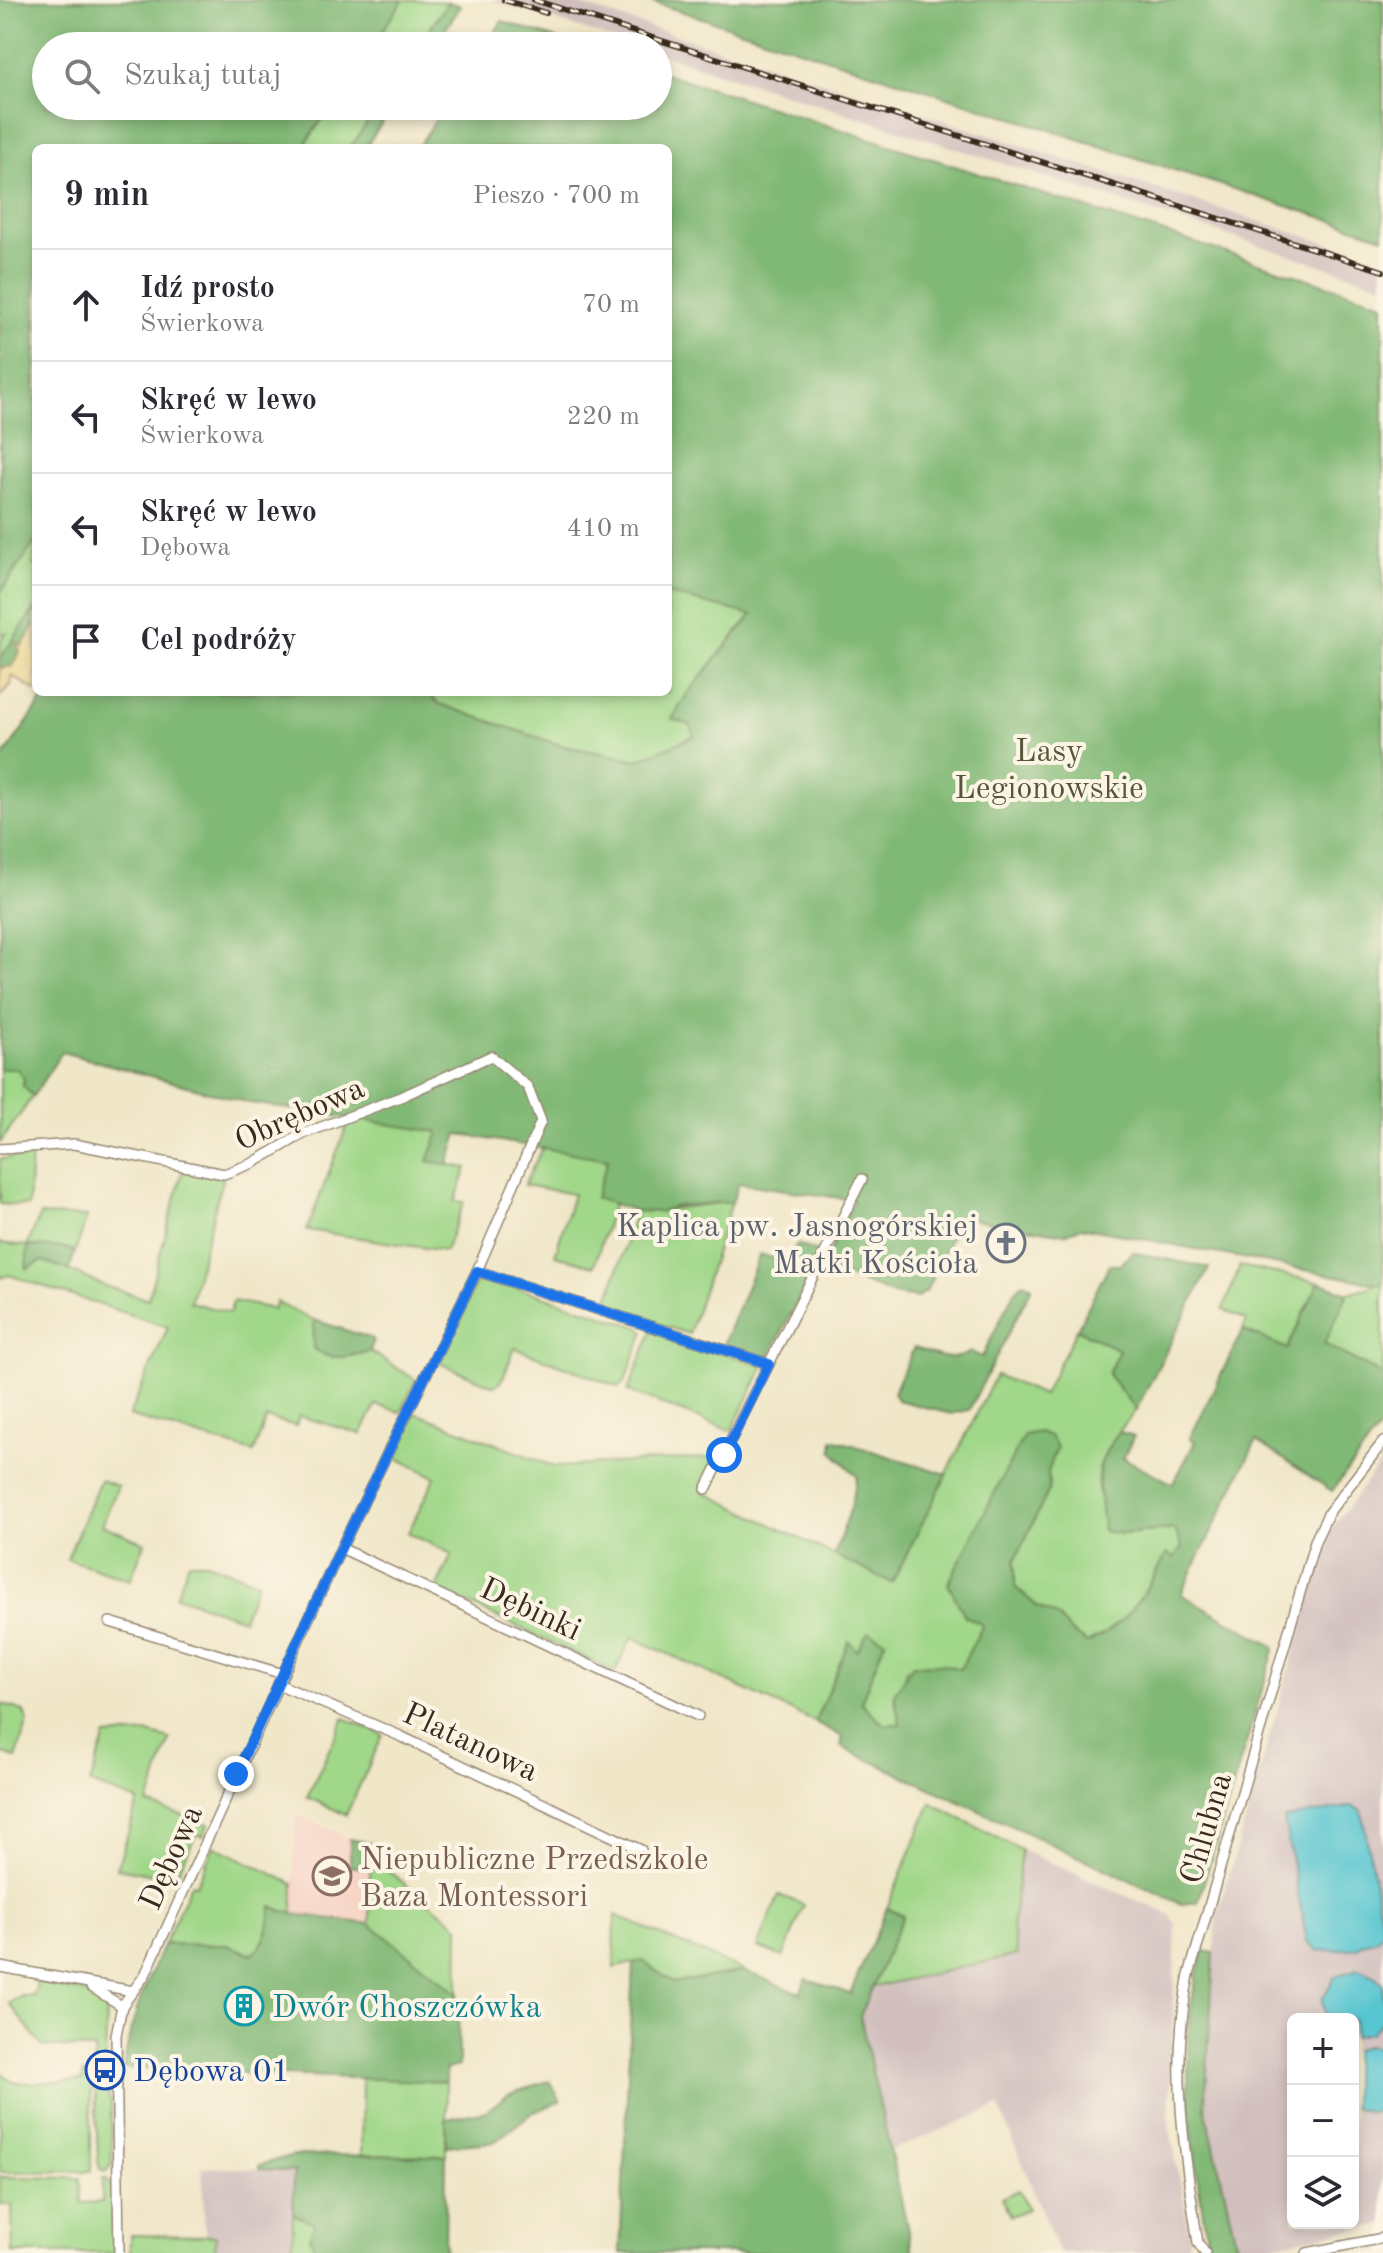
<!DOCTYPE html>
<html lang="pl">
<head>
<meta charset="utf-8">
<style>
	:root { --surface:#fff; --page:#f7f7f7; --text:#2b2b33; --muted:#7c7c81; --line:#e1e1e2 }
	body { margin:0; font-family:"Old Standard TT",serif; background:var(--page); color:var(--text) }
	.controls { position:absolute; right:24px; bottom:24px; display:grid; overflow:hidden; border-radius:12px; box-shadow:0 4px 12px #0003 }
	.controls button { width:72px; height:72px; display:grid; place-items:center; padding:0; border:0; border-bottom:2px solid var(--line); background:var(--surface); color:var(--text); font:40px sans-serif }
	.stop { position:absolute; width:24px; height:24px; margin:-18px; border:6px solid #1a73e8; border-radius:50%; background:#fff }
	.stop.end { background:#1a73e8; border-color:#fff; box-shadow:0 2px 8px #0008 }
	.list { margin:0; padding:0; list-style:none }
	h2 { display:flex; justify-content:space-between; align-items:center; height:104px; margin:0; padding:0 32px; font-size:34px }
	h2 small { font-size:26px; font-weight:400; color:var(--muted) }
	.list li { display:grid; grid-template-columns:52px 1fr auto; gap:24px; align-items:center; box-sizing:border-box; height:112px; padding:0 32px; border-top:2px solid var(--line) }
	.list b { display:block; font-size:30px; white-space:nowrap }
	.list p { margin:0; font-size:26px; white-space:nowrap; color:var(--muted) }
	.list em { font-size:26px; font-style:normal; color:var(--muted) }
	.icon { flex:none; width:44px; height:44px; fill:none; stroke:currentColor; stroke-width:2; stroke-linecap:round; stroke-linejoin:round }
	.map { position:relative; flex:none; width:1383px; height:2253px; overflow:hidden }
	.search { position:absolute; background:var(--surface); box-shadow:0 4px 12px #0003; left:32px; top:32px; width:640px; height:88px; display:flex; align-items:center; gap:20px; box-sizing:border-box; padding:0 28px; border-radius:44px; color:var(--muted); font-size:30px }
	.panel { position:absolute; background:var(--surface); box-shadow:0 4px 12px #0003; left:32px; top:144px; width:640px; height:552px; border-radius:12px }
	.map>svg:first-child { display:block }
</style>
</head>
<body>
<div class="map">
<svg width="1383" height="2253" viewBox="0 0 1383 2253">
	<rect width="100%" height="100%" fill="#fcf5e5"/>
	<filter id="ink" filterUnits="userSpaceOnUse"><feTurbulence type="fractalNoise" baseFrequency=".0125" numOctaves="2"/><feDisplacementMap in="SourceGraphic" scale="16" xChannelSelector="R" yChannelSelector="G"/><feConvolveMatrix kernelMatrix="1 2 1 2 8 2 1 2 1" color-interpolation-filters="sRGB"/></filter>
	<filter id="wash" filterUnits="userSpaceOnUse"><feTurbulence type="fractalNoise" baseFrequency=".006" numOctaves="4" result="noise"/><feDisplacementMap in="SourceGraphic" scale="32" xChannelSelector="R" yChannelSelector="G"/><feGaussianBlur stdDeviation="1.8" result="paint"/><feColorMatrix in="noise" values="0 0 0 0 0 0 0 0 0 0 0 0 0 0 0 0 0 1.4 0 .05"/><feComposite in="paint" operator="in"/></filter>
	<g filter="url(#wash)">
		<rect width="100%" height="100%" fill="#f0e6c8"/>
		<path fill="#f6d2c4" d="M295,1813l55,26v28l20,1v56l-77,-10z"/>
		<g fill="#d1bfbe" fill-rule="evenodd">
			<path d="M492,0h73l818,261v24l-725,-232v-7h-22z"/>
			<path d="M1383,1460v764l-145,27 -33,-144 11,-187 113,-388zM1293,2019h60v204h-60z"/>
			<path d="M1021,1850l149,65 6,9 -7,200 21,112 -5,17h-126l-60,-147 -109,45 -30,-135 13,-29 144,-32 -5,-25z"/>
			<path d="M202,2167l92,4 -2,82h-77l1,-17 -11,-1z"/>
		</g>
		<g fill="#a0d789" stroke="#6e8054" stroke-width="2">
			<path d="M403,0l45,2 -29,44h-47z"/>
			<path d="M331,106h48l-29,42h-47z"/>
			<path d="M36,540l-3,26 3,-2v43l-36,52 1,-20 5,-6 -6,1v-41z"/>
			<path d="M668,594l84,20 -65,80 -14,25 18,6 3,11 -56,24 -75,-14 -124,-42 -12,-12h241z"/>
			<path d="M0,1069h17l7,9 -1,8 10,10 -33,47z"/>
			<path d="M355,1118l85,14 -11,29 38,7 -12,33 9,1 -19,49 -138,-21 41,-107z"/>
			<path d="M543,1147l66,12 5,43 -20,64 -39,-11 18,-61 -49,-9z"/>
			<path d="M31,1155l-3,51 -28,-2v-45z"/>
			<path d="M183,1170l40,7 -33,125 40,11 3,-12 40,8 3,-7 38,18 -1,28c15,15 38,8 57,3l46,29 -15,32 -25,-7 -15,29 -62,-18 -3,10 -30,-8 -12,34 -125,-36 39,-89 -159,-52 -9,3v-35l27,3 13,-31 47,2 -12,35 -9,-4 -38,-2 -1,23 15,-8 9,1 51,23 46,14z"/>
			<path d="M732,1202l-43,132 -83,-27 30,-96c29,1 65,-7 96,-9z"/>
			<path d="M1240,1266l79,16 -32,67 -44,-19 4,-10 -24,-10z"/>
			<path d="M484,1277l158,51 2,4 -19,49 -6,6 -104,-39 -14,34 -7,4 -55,-23 38,-83z"/>
			<path d="M1379,1284l4,1v90l-60,-31 25,-51z"/>
			<path d="M1077,1329l42,21 -11,24 28,36c-36,44 -58,74 -15,124l54,-5 7,19 -9,11 -7,-5c-23,41 -35,68 -79,89l-16,-11 -14,-16 -18,-8 -24,-21v-27l34,-70 -1,-18 9,-25 -74,178 -23,45 -36,-6 -18,6 -6,55 -17,-1 -22,-22 24,-61 -28,11 -8,-10 -34,80 -183,-85 -17,35 -179,-83 16,-35 -44,-21 27,-56 -40,-20 21,-44 139,54 163,-10 -16,34 190,92 104,-208 47,20z"/>
			<path d="M652,1331l108,33 3,5 -32,62 -103,-40z"/>
			<path d="M100,1480l18,6 -16,39 43,18 -15,37 -63,-21z"/>
			<path d="M189,1562h17l51,20 -14,37 -67,-23z"/>
			<path d="M2,1704l21,7 5,10 -12,37 -16,-5z"/>
			<path d="M344,1718l39,17 -37,80 -39,-18z"/>
			<path d="M149,1733l21,6 -22,65 61,20 -6,12 -7,-2 -21,45 -58,-11 21,-67 -48,-17 16,-48z"/>
			<path d="M931,1803l90,47 -9,80 5,25 -144,32 29,-71 -15,-8z"/>
			<path d="M214,1846l80,38 -1,30 -21,-7c-3,18 -4,34 -19,47l-27,-9 -62,-1 27,-60 5,1z"/>
			<path d="M383,1867l76,59 -1,68 -88,-70v-56z"/>
			<path d="M779,1895l25,10 -21,52 -25,-10z"/>
			<path d="M615,1915l129,56 -71,12c-9,-9 -22,-12 -29,-23l-30,8z"/>
			<path d="M37,1982l50,11 20,13 -3,81 3,1 4,19 1,58 -6,7 -6,-3 -2,-8 -4,-112 -52,-3 -33,-43 13,-7h12z"/>
			<path d="M0,2072l15,11 67,-2 1,-8 8,8v90l-91,1z"/>
			<path d="M362,2078l84,4v74l-85,-1z"/>
			<path d="M0,2177l80,1 1,25 21,-1 1,-24h3l6,8 2,67h-101l-1,-48 -12,-1z"/>
			<path d="M1019,2190l9,19 -18,7 -9,-18z"/>
			<path d="M293,2214l22,9 -5,14 6,16h-24z"/>
			<path d="M130,2235l86,1 -1,17h-85z"/>
		</g>
		<g fill="#80b875" stroke="#5e714a" stroke-width="2">
			<path d="M0,0h403l-31,46h-326v60h285l-29,42h-266v392l-36,53z"/>
			<path d="M646,0h737v237z"/>
			<path d="M448,2l13,4 -27,40h-15z"/>
			<path d="M502,21l77,25h-93z"/>
			<path d="M658,71l725,232v982l-302,-58 -16,7 -106,-17 -32,73 -10,8 -25,-4 -70,-27 32,-67 -115,-17 -7,19 -56,4 -17,6 -23,-1 -41,-13 13,-39 -150,-25 -10,31 -20,-4 11,-29 -189,-29 -188,-51 -29,44 -10,-10 1,-8 -7,-9h-17v-307l48,-70h379l12,12 124,42 75,14 56,-24 -4,-11 -18,-6 15,-25 65,-79 -84,-21v-446h-251l28,-42h213z"/>
			<path d="M379,106h14l-28,42h-15z"/>
			<path d="M36,607c0,17 -14,54 -28,62l-8,-1v-9z"/>
			<path d="M797,1244l24,10 -52,103 -5,2 -41,-14 37,-91 28,9z"/>
			<path d="M28,1246l38,2 9,4 -6,18 -27,-9 -16,8z"/>
			<path d="M1133,1252l76,16 -73,142 -28,-36 11,-24 -42,-21 32,-64h11z"/>
			<path d="M1319,1282l29,11 -24,51 59,31v49l-51,67 -76,-50 -75,153 94,53 -77,255 -17,2 -340,-157 2,-10 -28,-15 34,-81 8,10 11,-19 17,8 -24,62 22,22h17l-6,-30 19,-29 29,-1 18,5 23,-44 -18,-9 -17,-32 76,-149 15,-3 11,4 7,11 -9,25 1,18 -34,70v27l24,21 18,8 14,16 16,11c43,-19 58,-50 80,-90l6,5 9,-10 -7,-19 -54,5 -18,-3c-2,-42 -14,-63 16,-99l15,4 -11,22 50,26 22,-42 -5,-4 53,-108 44,19z"/>
			<path d="M1023,1283l9,4 -63,123 -18,4 -54,-14 -4,-7 21,-45c19,6 38,16 56,4l12,5 32,-65z"/>
			<path d="M314,1320l59,19 -3,12c-19,5 -42,12 -57,-3z"/>
			<path d="M833,1439l114,35 -55,109 -58,-28 17,-47 6,-32 -25,-25z"/>
			<path d="M350,1839l23,5 11,9 -1,14h-33z"/>
			<path d="M271,1907l22,7 77,10 88,70 1,72 -13,3v13l-322,-14c5,-45 21,-83 40,-124l62,1 27,9c15,-13 16,-29 18,-47z"/>
			<path d="M887,1908l16,8 -43,100 53,237h-293l13,-290 11,-3c7,11 20,14 30,23l70,-12 56,22 6,-14 44,15z"/>
			<path d="M1203,1951l11,2 -9,154 33,144 -18,2 -12,-7c-15,-96 -34,-199 -5,-295z"/>
			<path d="M549,2081l12,20 -29,12 -38,29 -48,4v-27l40,-8 23,-17z"/>
			<path d="M294,2155l152,1 -1,97h-129l-6,-16 5,-14 -22,-9 1,-43 -35,-2v-4z"/>
		</g>
		<path fill="#eeda9e" stroke="#94825e" stroke-width="2" d="M36,624v67l-24,-15 -1,9 -11,11v-28l13,-2 7,-14 -4,-10 6,4z"/>
		<g fill="#59c6d1" stroke="#4a7878" stroke-width="2">
			<path d="M1352,1806l10,5 21,120 -6,8 -17,5 -3,4 -38,3 -12,-9 -23,-123z"/>
			<path d="M1358,1969l17,7 8,9v36l-13,12 -16,3 -1,-17h-27l-4,-19 13,-24z"/>
			<path d="M1365,2046l18,2v62l-13,2 -17,-5v-56z"/>
		</g>
	</g>
	<g filter="url(#ink)">
		<g fill="none" stroke-linecap="round" stroke-linejoin="round">
			<defs>
				<g id="minor">
					<path d="M0,1149l74,-5 150,30 29,-11 50,-29 100,-38 88,-40 37,31 13,34 -64,150 -136,277 -196,427 -23,31 -6,29 3,218"/>
					<path d="M477,1271l292,93"/>
					<path d="M706,1489l156,-310"/>
					<path d="M341,1548l357,168"/>
					<path d="M110,1622l173,52"/>
					<path d="M278,1684l122,52 241,114"/>
					<path d="M0,1967l133,24"/>
					<path d="M91,1987l31,19"/>
					<path d="M1205,2253l-7,-10c-14,-90 -28,-178 -9,-268l126,-434 14,-29 54,-70"/>
					<path d="M1307,2253l76,-15"/>
				</g>
			</defs>
			<use href="#minor" stroke="#968873" stroke-width="12"/>
			<use href="#minor" stroke="#fff" stroke-width="9"/>
			<defs>
				<g id="rail">
					<path d="M504,0l42,13"/>
					<path d="M534,0l849,271"/>
				</g>
			</defs>
			<use href="#rail" stroke="#3b2a1e" stroke-width="6"/>
			<use href="#rail" stroke="#fcf5e5" stroke-width="3" stroke-dasharray="9" stroke-linecap="butt"/>
		</g>
	</g>
	<g fill="none" stroke-linecap="round" stroke-linejoin="round" filter="url(#ink)">
		<path stroke="#1a73e8" stroke-width="10" d="M236,1774l105,-226 136,-277 292,93 -45,91"/>
	</g>
	<defs>
		<symbol id="church-ring" viewBox="-11 -11 22 22"><circle r="9.5" fill="#fcf5e5" stroke="#6b7280" stroke-width="1.5"/><path d="M-1.2-6h2.4v3.5h3.3v2.4h-3.3V6h-2.4V-.1h-3.3v-2.4h3.3Z" fill="#6b7280"/></symbol>
		<symbol id="school-ring" viewBox="-11 -11 22 22"><circle r="9.5" fill="#fcf5e5" stroke="#8d6e63" stroke-width="1.5"/><path d="M0-5L7-2L0 1L-7-2ZM-4 1L0 2.5L4 1V4Q0 6-4 4Z" fill="#8d6e63"/></symbol>
		<symbol id="building-ring" viewBox="-11 -11 22 22"><circle r="9.5" fill="#fcf5e5" stroke="#0f9aa8" stroke-width="1.5"/><path d="M-4-6H4V6H1V3H-1V6H-4ZM-2.5-4.3h1.7v1.8h-1.7ZM.8-4.3h1.7v1.8H.8ZM-2.5-1h1.7V.8h-1.7ZM.8-1h1.7V.8H.8Z" fill="#0f9aa8"/></symbol>
		<symbol id="bus-ring" viewBox="-11 -11 22 22"><circle r="9.5" fill="#fcf5e5" stroke="#1a4fb4" stroke-width="1.5"/><path d="M-5-6H5V4H4V6H2V4H-2V6H-4V4H-5ZM-3.5-4V0h7V-4ZM-3.5 1.2v1.5H-2V1.2ZM2 1.2v1.5H3.5V1.2Z" fill="#1a4fb4"/></symbol>
	</defs>
	<g fill-rule="evenodd">
		<use href="#church-ring" x="984" y="1221" width="44" height="44"/>
		<use href="#school-ring" x="310" y="1854" width="44" height="44"/>
		<use href="#building-ring" x="222" y="1984" width="44" height="44"/>
		<use href="#bus-ring" x="83" y="2048" width="44" height="44"/>
	</g>
	<g text-anchor="middle" stroke-width="8" stroke-linejoin="round" paint-order="stroke">
		<g font-size="32" fill="#545539" stroke="#fcf5e5">
			<text x="1049" y="761">Lasy<tspan x="1049" dy="37">Legionowskie</tspan></text>
		</g>
		<g font-size="32" fill="#3b2a1e" stroke="#fcf5e5">
			<text transform="translate(299 1113) rotate(-24)" y="11">Obrębowa</text>
			<text transform="translate(531 1608) rotate(25)" y="11">Dębinki</text>
			<text transform="translate(471 1741) rotate(25)" y="11">Platanowa</text>
			<text transform="translate(1205 1828) rotate(-74)" y="11">Chlubna</text>
			<text transform="translate(170 1857) rotate(-66)" y="11">Dębowa</text>
		</g>
		<g font-size="32" fill="#5b616d" stroke="#fcf5e5" text-anchor="end">
			<text x="978" y="1236">Kaplica pw. Jasnogórskiej<tspan x="978" dy="37">Matki Kościoła</tspan></text>
		</g>
		<g font-size="32" fill="#785e54" stroke="#fcf5e5" text-anchor="start">
			<text x="360" y="1869">Niepubliczne Przedszkole<tspan x="360" dy="37">Baza Montessori</tspan></text>
		</g>
		<g font-size="32" fill="#0d838f" stroke="#fcf5e5" text-anchor="start">
			<text x="272" y="2017">Dwór Choszczówka</text>
		</g>
		<g font-size="32" fill="#164399" stroke="#fcf5e5" text-anchor="start">
			<text x="133" y="2081">Dębowa 01</text>
		</g>
	</g>
</svg>
<div class="controls">
<button>+</button>
<button>−</button>
<button><svg class="icon" aria-label="layers" viewBox="0 0 24 24"><path d="M12 4l9 5-9 5-9-5zM3 14l9 5 9-5"/></svg></button>
</div>
<div class="stop" style="left:724px;top:1455px"></div>
<div class="stop end" style="left:236px;top:1774px"></div>
<div class="search"><svg class="icon" aria-label="search" viewBox="0 0 24 24"><circle cx="10" cy="10" r="6"/><path d="M15 15l6 6"/></svg>Szukaj tutaj</div>
<section class="panel">
<h2>9 min<small>Pieszo · 700 m</small></h2>
<ul class="list">
<li><svg class="icon" aria-label="ahead" viewBox="0 0 24 24"><path d="M12 20V5M6 11l6-6 6 6"/></svg><div><b>Idź prosto</b><p>Świerkowa</p></div><em>70 m</em></li>
<li><svg class="icon" aria-label="left" viewBox="0 0 24 24"><path d="M17 20v-9H6M10 6l-5 5 5 5"/></svg><div><b>Skręć w lewo</b><p>Świerkowa</p></div><em>220 m</em></li>
<li><svg class="icon" aria-label="left" viewBox="0 0 24 24"><path d="M17 20v-9H6M10 6l-5 5 5 5"/></svg><div><b>Skręć w lewo</b><p>Dębowa</p></div><em>410 m</em></li>
<li><svg class="icon" aria-label="arrive" viewBox="0 0 24 24"><path d="M6 21V4h12l-3 4 3 4H6"/></svg><div><b>Cel podróży</b></div></li>
</ul>
</section>
</div>
</body>
</html>
